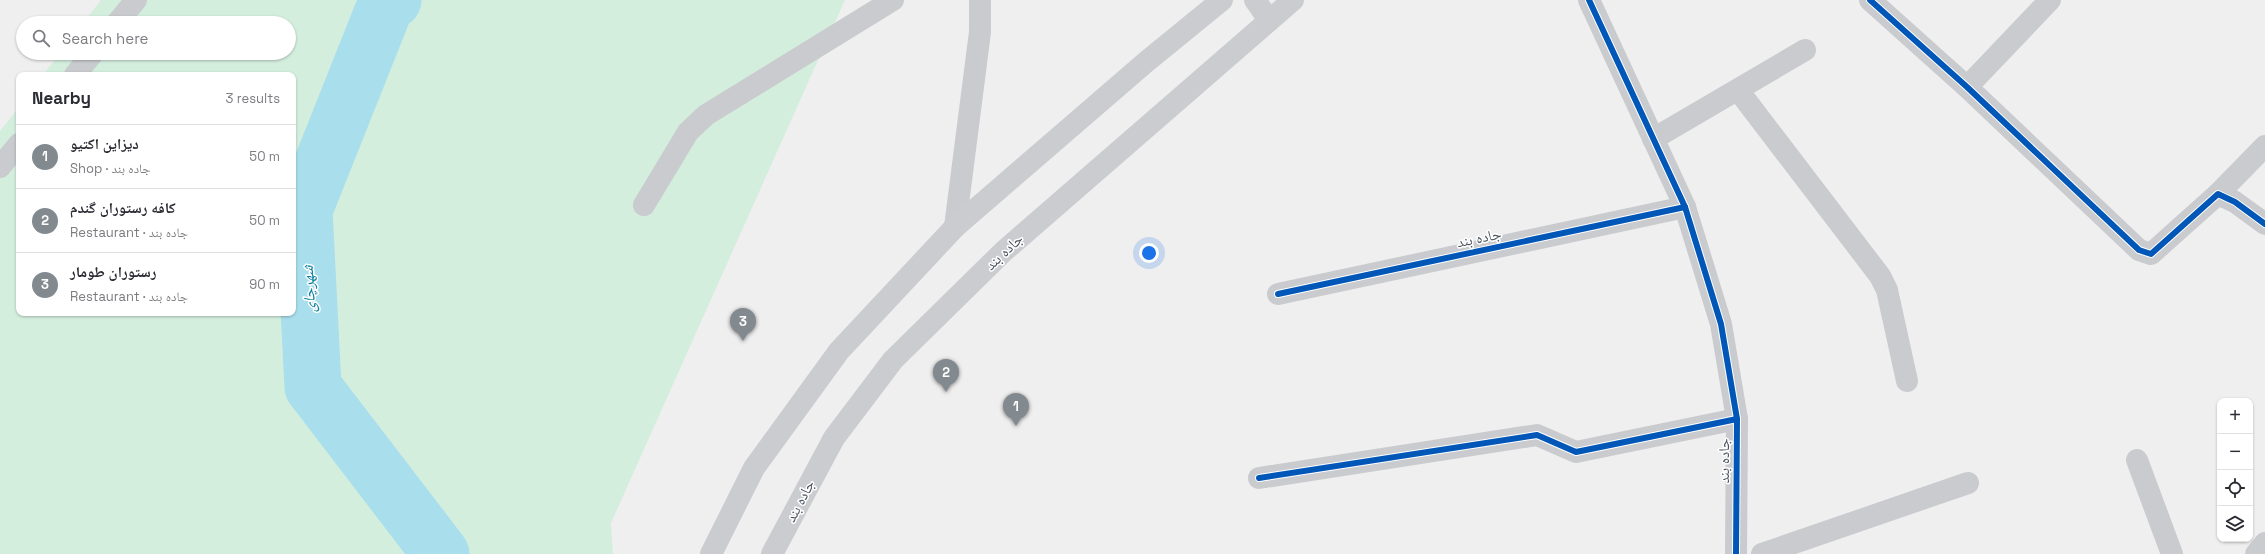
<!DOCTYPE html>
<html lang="en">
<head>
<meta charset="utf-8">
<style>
	:root { --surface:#fff; --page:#f7f7f7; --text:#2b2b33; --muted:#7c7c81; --line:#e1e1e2; --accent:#82898f }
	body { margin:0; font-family:"Space Grotesk","Noto Naskh Arabic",sans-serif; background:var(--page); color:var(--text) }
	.controls { position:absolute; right:12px; bottom:12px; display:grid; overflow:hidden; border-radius:8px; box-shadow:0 1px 3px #0004 }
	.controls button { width:36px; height:36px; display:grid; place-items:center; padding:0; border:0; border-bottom:1px solid var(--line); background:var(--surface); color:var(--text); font:20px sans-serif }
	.you { position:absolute; left:1149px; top:253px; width:14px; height:14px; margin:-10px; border:3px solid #fff; border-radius:50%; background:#1a73e8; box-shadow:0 0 0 6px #1a73e833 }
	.badge { display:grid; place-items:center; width:26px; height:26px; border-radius:50%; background:var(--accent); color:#fff; font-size:13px; font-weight:700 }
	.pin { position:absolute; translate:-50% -33px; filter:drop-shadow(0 1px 2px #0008) }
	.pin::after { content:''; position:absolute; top:21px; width:14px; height:12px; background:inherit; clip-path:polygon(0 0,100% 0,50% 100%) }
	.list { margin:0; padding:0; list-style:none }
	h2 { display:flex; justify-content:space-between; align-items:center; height:52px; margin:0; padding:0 16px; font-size:17px }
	h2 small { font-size:13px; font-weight:400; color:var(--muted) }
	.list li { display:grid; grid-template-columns:26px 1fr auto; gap:12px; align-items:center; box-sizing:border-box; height:64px; padding:0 16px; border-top:1px solid var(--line) }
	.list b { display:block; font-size:15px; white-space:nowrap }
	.list p { margin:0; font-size:13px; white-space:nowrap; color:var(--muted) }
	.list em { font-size:13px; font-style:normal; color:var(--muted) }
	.icon { flex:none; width:22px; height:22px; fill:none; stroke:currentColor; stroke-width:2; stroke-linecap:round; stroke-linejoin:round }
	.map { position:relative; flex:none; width:2265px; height:554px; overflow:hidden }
	.search { position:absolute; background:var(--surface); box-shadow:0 1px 3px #0004; left:16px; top:16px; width:280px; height:44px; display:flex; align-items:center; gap:10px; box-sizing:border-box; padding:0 14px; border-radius:22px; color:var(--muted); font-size:15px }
	.panel { position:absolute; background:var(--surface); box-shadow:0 1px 3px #0004; left:16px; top:72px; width:280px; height:244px; border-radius:8px }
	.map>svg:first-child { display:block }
</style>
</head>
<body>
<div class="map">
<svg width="2265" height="554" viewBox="0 0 2265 554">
	<rect width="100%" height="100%" fill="#f0efef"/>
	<path fill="#d4eede" d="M101,0h744l-234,523 2,31h-613v-423l19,-24v206h274v-238h-250l17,-22h229v-30h-206z"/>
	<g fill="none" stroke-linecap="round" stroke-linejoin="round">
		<path stroke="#a9deec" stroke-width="57" d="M393,0l-7,4 -82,206 9,177 128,167"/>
		<g stroke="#c9cbce" stroke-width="22">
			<path d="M1870,0l97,87 172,163 12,4 67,-60 17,8 30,22"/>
			<path d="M117,23l19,-23"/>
			<path d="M75,75l18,-22"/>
			<path d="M1967,87l83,-87"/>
			<path d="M1738,90l142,186 7,14 20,91"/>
			<path d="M1653,139l152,-89"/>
			<path d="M0,167l19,-23"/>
			<path d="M2218,194l47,-48"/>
			<path d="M644,205l44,-73 18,-17 187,-115"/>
			<path d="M955,227l25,-195v-32"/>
			<path d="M1278,294l407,-87"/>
			<path d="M2137,460l35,94"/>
			<path d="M1259,478l278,-43 39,17 161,-33"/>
			<path d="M1762,554l206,-71"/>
			<path d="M2256,554l9,-11"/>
		</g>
		<path stroke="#c9cbce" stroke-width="22" d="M1589,0l96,207 36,117 16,95 -1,135"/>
		<g stroke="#cacccf" stroke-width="22">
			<path d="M1255,0l14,20"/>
			<path d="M711,554l43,-86 85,-117 116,-124 191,-165 76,-62"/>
			<path d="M772,554l62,-116 59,-78 111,-109 289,-251"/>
		</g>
		<defs>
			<g id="cycleway">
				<path d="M1589,0l96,207 36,117 16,95 -1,135"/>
				<path d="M1870,0l97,87 172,163 12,4 67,-60 17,8 30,22"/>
				<path d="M1278,294l407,-87"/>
				<path d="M1259,478l278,-43 39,17 161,-33"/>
			</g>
		</defs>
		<use href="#cycleway" stroke="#fff" stroke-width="8"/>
		<use href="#cycleway" stroke="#0057b8" stroke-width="6"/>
	</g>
	<g text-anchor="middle" stroke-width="3" stroke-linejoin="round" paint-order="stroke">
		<g font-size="15" fill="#47525c" stroke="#fff">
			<text transform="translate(1479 238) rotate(-12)" y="5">جاده بند</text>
			<text transform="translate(1004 252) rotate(-43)" y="5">جاده بند</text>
			<text transform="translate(1724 461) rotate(-90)" y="5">جاده بند</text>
			<text transform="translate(800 501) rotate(-62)" y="5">جاده بند</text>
		</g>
		<g font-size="16" font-style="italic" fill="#0d81a0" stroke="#fff">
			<text transform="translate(308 289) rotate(-93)" y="6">شهرچای</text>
		</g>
	</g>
</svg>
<div class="controls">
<button>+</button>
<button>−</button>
<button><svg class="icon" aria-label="locate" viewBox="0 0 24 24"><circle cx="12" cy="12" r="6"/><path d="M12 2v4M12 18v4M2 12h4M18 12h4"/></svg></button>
<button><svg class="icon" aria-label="layers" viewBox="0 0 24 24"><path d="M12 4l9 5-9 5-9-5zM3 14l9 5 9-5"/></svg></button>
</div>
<div class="you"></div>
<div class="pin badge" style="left:1016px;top:426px">1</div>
<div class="pin badge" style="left:946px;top:392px">2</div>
<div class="pin badge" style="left:743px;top:341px">3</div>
<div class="search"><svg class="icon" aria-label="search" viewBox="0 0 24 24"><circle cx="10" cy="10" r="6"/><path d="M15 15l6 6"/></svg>Search here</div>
<section class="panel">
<h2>Nearby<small>3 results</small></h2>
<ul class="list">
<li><span class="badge">1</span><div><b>دیزاین اکتیو</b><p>Shop · جاده بند</p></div><em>50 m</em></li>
<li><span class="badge">2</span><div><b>کافه رستوران گندم</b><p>Restaurant · جاده بند</p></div><em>50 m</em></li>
<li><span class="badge">3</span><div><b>رستوران طومار</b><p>Restaurant · جاده بند</p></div><em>90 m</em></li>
</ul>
</section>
</div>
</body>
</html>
